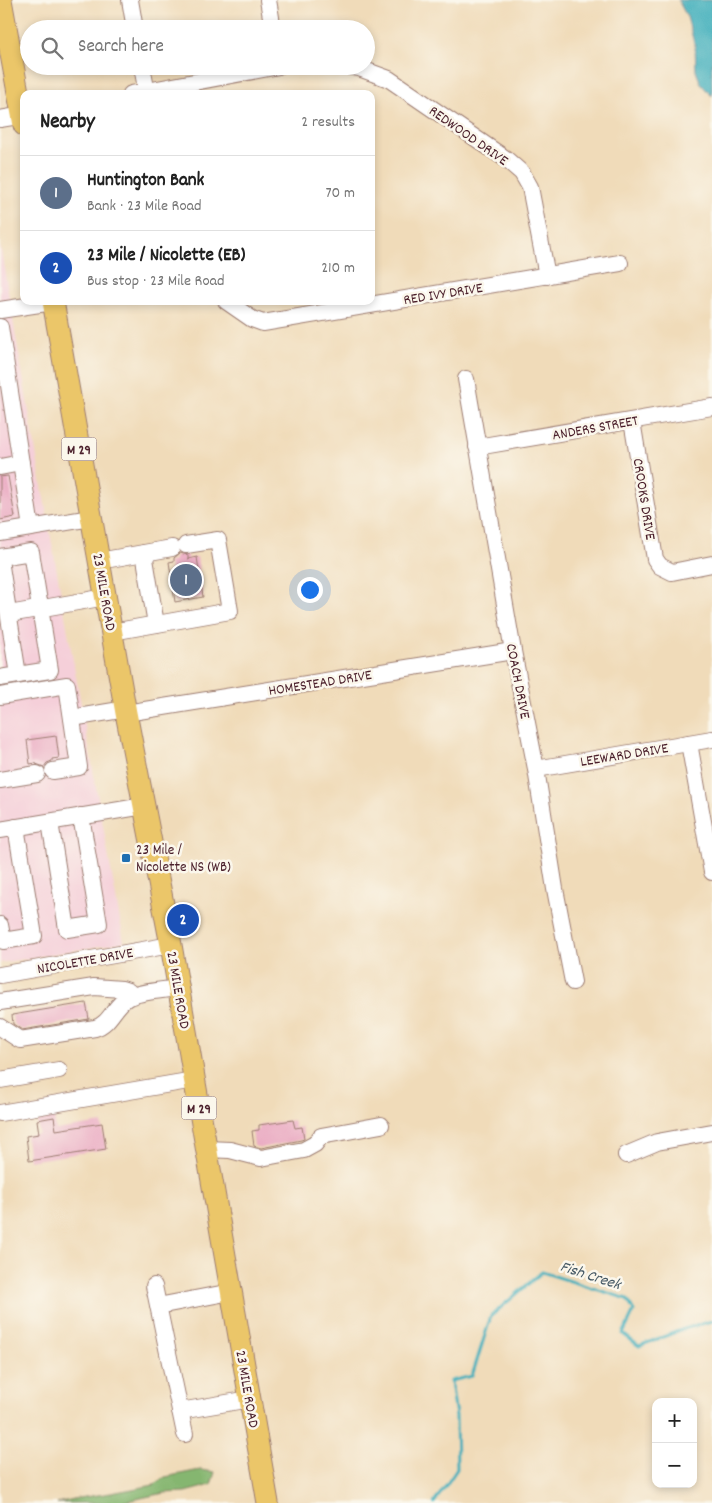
<!DOCTYPE html>
<html lang="en">
<head>
<meta charset="utf-8">
<style>
	:root { --surface:#fff; --page:#f6f6f6; --text:#222; --muted:#767676; --line:#e0e0e0; --accent:#1f6fb2 }
	body { margin:0; font-family:Dekko,sans-serif; background:var(--page); color:var(--text) }
	.controls { position:absolute; right:15px; bottom:15px; display:grid; overflow:hidden; border-radius:10px; box-shadow:0 2px 8px #0003 }
	.controls button { width:45px; height:45px; display:grid; place-items:center; padding:0; border:0; border-bottom:1px solid var(--line); background:var(--surface); color:var(--text); font:25px sans-serif }
	.you { position:absolute; left:309px; top:589px; width:18px; height:18px; margin:-12px; border:4px solid #fff; border-radius:50%; background:#1a73e8; box-shadow:0 0 0 8px #1a73e833 }
	.badge { display:grid; place-items:center; width:32px; height:32px; border-radius:50%; background:var(--accent); color:#fff; font-size:16px; font-weight:700 }
	.pin { position:absolute; translate:-50% -50%; border:2px solid #fff; box-shadow:0 1px 5px #0006 }
	.list { margin:0; padding:0; list-style:none }
	h2 { display:flex; justify-content:space-between; align-items:center; height:65px; margin:0; padding:0 20px; font-size:21px }
	h2 small { font-size:16px; font-weight:400; color:var(--muted) }
	.list li { display:grid; grid-template-columns:32px 1fr auto; gap:15px; align-items:center; box-sizing:border-box; height:75px; padding:0 20px; border-top:1px solid var(--line) }
	.list b { display:block; font-size:19px; white-space:nowrap }
	.list p { margin:0; font-size:16px; white-space:nowrap; color:var(--muted) }
	.list em { font-size:16px; font-style:normal; color:var(--muted) }
	.icon { flex:none; width:28px; height:28px; fill:none; stroke:currentColor; stroke-width:2; stroke-linecap:round; stroke-linejoin:round }
	.map { position:relative; flex:none; width:712px; height:1503px; overflow:hidden }
	.search { position:absolute; background:var(--surface); box-shadow:0 2px 8px #0003; left:20px; top:20px; width:355px; height:55px; display:flex; align-items:center; gap:12px; box-sizing:border-box; padding:0 18px; border-radius:28px; color:var(--muted); font-size:19px }
	.panel { position:absolute; background:var(--surface); box-shadow:0 2px 8px #0003; left:20px; top:90px; width:355px; height:215px; border-radius:10px }
	.map>svg:first-child { display:block }
</style>
</head>
<body>
<div class="map">
<svg width="712" height="1503" viewBox="0 0 712 1503">
	<rect width="100%" height="100%" fill="#fbf7ec"/>
	<filter id="ink" filterUnits="userSpaceOnUse"><feTurbulence type="fractalNoise" baseFrequency=".02" numOctaves="2"/><feDisplacementMap in="SourceGraphic" scale="10" xChannelSelector="R" yChannelSelector="G"/><feConvolveMatrix kernelMatrix="1 2 1 2 8 2 1 2 1" color-interpolation-filters="sRGB"/></filter>
	<filter id="wash" filterUnits="userSpaceOnUse"><feTurbulence type="fractalNoise" baseFrequency=".0096" numOctaves="4" result="noise"/><feDisplacementMap in="SourceGraphic" scale="20" xChannelSelector="R" yChannelSelector="G"/><feGaussianBlur stdDeviation="1.12" result="paint"/><feColorMatrix in="noise" values="0 0 0 0 0 0 0 0 0 0 0 0 0 0 0 0 0 1.4 0 .05"/><feComposite in="paint" operator="in"/></filter>
	<g filter="url(#wash)">
		<rect width="100%" height="100%" fill="#f0dbb9"/>
		<path fill="#f5cfd9" d="M0,245l50,288 74,409 -124,21z"/>
		<path fill="#85b670" stroke="#686a4e" d="M200,1470l15,2 -4,13 -26,7 -21,1 -46,10h-61l21,-5 33,-5 43,-8 11,-8z"/>
		<path fill="#40afbc" stroke="#456774" d="M678,0h34v96l-11,-12 -5,-13 -1,-25 -8,-29z"/>
		<g fill="none" stroke-linecap="round" stroke-linejoin="round">
			<path stroke="#40afbc" stroke-width="3" d="M434,1503l23,-34 -1,-53 -5,-35 21,-5 19,-60 51,-44 85,27 7,12 -11,23 16,12 45,-17 28,-8"/>
		</g>
		<g id="blocks">
			<g fill="#eaaac2">
				<path d="M8,476l7,41 -15,3v-43z"/>
				<path d="M180,553l8,2v4l9,-2 6,40 -28,5 -6,-40 5,-1v-3z"/>
				<path d="M56,736l3,22 -7,1v2l-5,2 -3,4 -8,-3v-1l-6,1 -3,-24z"/>
				<path d="M86,1003l3,16 -67,11 -9,-6 -1,-9z"/>
				<path d="M54,1117l2,13 46,-7 4,26 -77,12 -3,-25 13,-2 -2,-14z"/>
				<path d="M293,1120l2,8 7,-1 2,12 -3,1 -40,8 -7,-2 -2,-15 7,-1v-5z"/>
			</g>
		</g>
	</g>
	<g filter="url(#ink)">
		<use href="#blocks" fill-opacity="0" stroke="#9d7d72" stroke-width="1"/>
		<g fill="none" stroke-linecap="round" stroke-linejoin="round">
			<defs>
				<g id="minor">
					<path d="M130,0l5,29"/>
					<path d="M268,0l5,29"/>
					<path d="M142,66l5,28"/>
					<path d="M347,66l12,2 30,11 117,80 16,14 8,14 17,89"/>
					<path d="M131,94l148,-28"/>
					<path d="M0,119l24,-4"/>
					<path d="M226,301l26,18 11,4 357,-60"/>
					<path d="M0,310l53,-8"/>
					<path d="M0,327l31,201"/>
					<path d="M466,379l47,272 23,118 19,120 18,93"/>
					<path d="M632,421l23,138 5,7 12,6 40,-8"/>
					<path d="M477,447l235,-40"/>
					<path d="M0,467l21,-4"/>
					<path d="M0,533l91,-15"/>
					<path d="M144,553l12,71"/>
					<path d="M0,557l31,-5 19,118 -32,5"/>
					<path d="M0,560l18,115 -18,3"/>
					<path d="M99,561l73,-13"/>
					<path d="M9,614l97,-17"/>
					<path d="M112,632l118,-21 -12,-71 -32,5"/>
					<path d="M0,696l67,-11 12,82 -26,4"/>
					<path d="M126,713l387,-62"/>
					<path d="M72,718l54,-9"/>
					<path d="M689,743l23,129"/>
					<path d="M536,769l176,-30"/>
					<path d="M0,780l37,-6"/>
					<path d="M50,822l17,107 32,-5 -18,-108"/>
					<path d="M0,830l144,-24"/>
					<path d="M0,925l3,16 31,-5 -18,-109"/>
					<path d="M0,975l171,-30"/>
					<path d="M0,1002l94,-15 28,2 6,2 5,5"/>
					<path d="M0,1027l20,13 75,-12c15,-4 19,-22 32,-30 10,-6 38,-8 51,-10"/>
					<path d="M0,1080l59,-10"/>
					<path d="M0,1113l194,-33"/>
					<path d="M206,1149l24,1 31,8 43,-8 11,-6 6,-8 60,-11"/>
					<path d="M626,1155l31,-13 55,-10"/>
					<path d="M154,1286l31,148"/>
					<path d="M158,1306l73,-14"/>
					<path d="M180,1411l70,-12"/>
				</g>
				<g id="major">
					<path d="M1,0l23,125"/>
					<path d="M53,301l73,412 45,232 97,558"/>
				</g>
			</defs>
			<use href="#minor" stroke="#9d7d72" stroke-width="18"/>
			<use href="#major" stroke="#9d7d72" stroke-width="23"/>
			<use href="#minor" stroke="#fff" stroke-width="16"/>
			<use href="#major" stroke="#ebc669" stroke-width="21"/>
		</g>
	</g>
	<rect fill="#1f6fb2" stroke="#fbf7ec" stroke-width="2" x="121" y="853" width="10" height="10" rx="2.5"/>
	<g text-anchor="middle" stroke-width="5" stroke-linejoin="round" paint-order="stroke">
		<g fill="#fbf7ec" stroke="#7f6065" stroke-width="1">
			<rect x="61.5" y="437.5" width="35" height="23" rx="4"/>
			<rect x="181.5" y="1096.5" width="35" height="23" rx="4"/>
		</g>
		<g font-size="14" font-weight="bold" fill="#4a1f2b">
			<text x="79" y="454">M 29</text>
			<text x="199" y="1113">M 29</text>
		</g>
		<g font-size="15" fill="#4a1f2b" stroke="#fbf7ec">
			<text transform="translate(469 135) rotate(35)" y="5">REDWOOD DRIVE</text>
			<text transform="translate(443 293) rotate(-9)" y="5">RED IVY DRIVE</text>
			<text transform="translate(595 427) rotate(-10)" y="5">ANDERS STREET</text>
			<text transform="translate(645 499) rotate(81)" y="5">CROOKS DRIVE</text>
			<text transform="translate(105 592) rotate(80)" y="5">23 MILE ROAD</text>
			<text transform="translate(519 681) rotate(79)" y="5">COACH DRIVE</text>
			<text transform="translate(320 682) rotate(-9)" y="5">HOMESTEAD DRIVE</text>
			<text transform="translate(624 754) rotate(-9)" y="5">LEEWARD DRIVE</text>
			<text transform="translate(85 960) rotate(-10)" y="5">NICOLETTE DRIVE</text>
			<text transform="translate(179 990) rotate(80)" y="5">23 MILE ROAD</text>
			<text transform="translate(248 1389) rotate(80)" y="5">23 MILE ROAD</text>
		</g>
		<g font-size="15" fill="#4a1f2b" stroke="#fbf7ec" text-anchor="start">
			<text x="136" y="854">23 Mile /<tspan x="136" dy="17">Nicolette NS (WB)</tspan></text>
		</g>
		<g font-size="16" font-style="italic" fill="#465965" stroke="#fbf7ec">
			<text transform="translate(591 1274) rotate(18)" y="6">Fish Creek</text>
		</g>
	</g>
</svg>
<div class="controls">
<button>+</button>
<button>−</button>
</div>
<div class="you"></div>
<div class="pin badge" style="left:186px;top:580px;background:#5c6f8a">1</div>
<div class="pin badge" style="left:183px;top:920px;background:#1a4fb4">2</div>
<div class="search"><svg class="icon" aria-label="search" viewBox="0 0 24 24"><circle cx="10" cy="10" r="6"/><path d="M15 15l6 6"/></svg>Search here</div>
<section class="panel">
<h2>Nearby<small>2 results</small></h2>
<ul class="list">
<li><span class="badge" style="background:#5c6f8a">1</span><div><b>Huntington Bank</b><p>Bank · 23 Mile Road</p></div><em>70 m</em></li>
<li><span class="badge" style="background:#1a4fb4">2</span><div><b>23 Mile / Nicolette (EB)</b><p>Bus stop · 23 Mile Road</p></div><em>210 m</em></li>
</ul>
</section>
</div>
</body>
</html>
